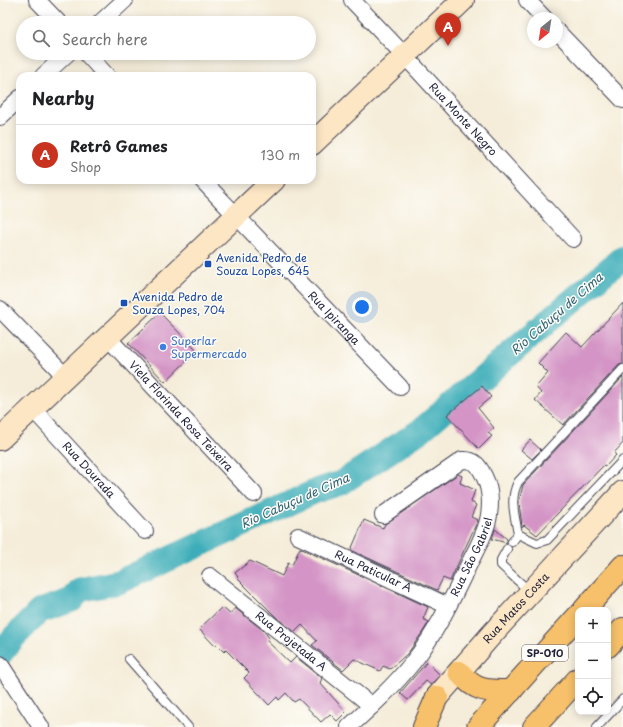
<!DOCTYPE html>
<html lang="en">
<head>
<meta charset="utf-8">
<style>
	:root { --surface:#fff; --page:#f6f6f6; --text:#202124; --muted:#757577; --line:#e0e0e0; --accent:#c8321e }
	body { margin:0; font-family:"Playpen Sans",sans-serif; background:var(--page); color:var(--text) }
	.controls { position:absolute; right:12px; bottom:12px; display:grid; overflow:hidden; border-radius:8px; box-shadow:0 2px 10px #0003 }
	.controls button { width:36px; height:36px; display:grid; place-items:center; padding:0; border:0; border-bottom:1px solid var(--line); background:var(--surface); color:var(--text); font:20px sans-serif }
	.compass { position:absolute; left:527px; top:12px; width:36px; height:36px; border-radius:50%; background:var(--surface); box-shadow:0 2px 10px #0003; rotate:210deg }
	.you { position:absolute; left:362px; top:307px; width:14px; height:14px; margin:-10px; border:3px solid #fff; border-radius:50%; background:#1a73e8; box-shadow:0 0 0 6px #1a73e833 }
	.badge { display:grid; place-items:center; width:26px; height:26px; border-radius:50%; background:var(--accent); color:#fff; font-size:13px; font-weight:700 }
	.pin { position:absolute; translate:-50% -33px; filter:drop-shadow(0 1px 2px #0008) }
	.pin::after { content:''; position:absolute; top:21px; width:14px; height:12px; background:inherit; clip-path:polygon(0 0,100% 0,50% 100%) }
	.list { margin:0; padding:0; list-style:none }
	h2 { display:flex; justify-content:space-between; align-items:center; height:52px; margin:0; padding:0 16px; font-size:17px }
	h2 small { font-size:13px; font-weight:400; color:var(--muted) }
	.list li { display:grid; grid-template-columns:26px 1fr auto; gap:12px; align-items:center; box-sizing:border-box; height:60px; padding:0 16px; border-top:1px solid var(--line) }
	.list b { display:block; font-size:15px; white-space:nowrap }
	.list p { margin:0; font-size:13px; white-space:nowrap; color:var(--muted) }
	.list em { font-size:13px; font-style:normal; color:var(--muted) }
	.icon { flex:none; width:22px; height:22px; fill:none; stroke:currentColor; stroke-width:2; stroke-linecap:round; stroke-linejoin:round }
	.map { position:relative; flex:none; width:623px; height:727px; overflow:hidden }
	.search { position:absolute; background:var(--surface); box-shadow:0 2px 10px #0003; left:16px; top:16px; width:300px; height:44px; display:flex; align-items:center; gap:10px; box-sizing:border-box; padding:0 14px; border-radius:22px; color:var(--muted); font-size:15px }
	.panel { position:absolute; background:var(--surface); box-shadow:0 2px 10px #0003; left:16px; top:72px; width:300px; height:112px; border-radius:12px }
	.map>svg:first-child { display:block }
</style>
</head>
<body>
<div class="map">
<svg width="623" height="727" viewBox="0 0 623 727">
	<rect width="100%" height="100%" fill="#fdfcf7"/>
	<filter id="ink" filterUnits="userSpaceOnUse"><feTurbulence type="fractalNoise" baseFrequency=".025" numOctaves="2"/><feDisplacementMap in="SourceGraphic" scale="8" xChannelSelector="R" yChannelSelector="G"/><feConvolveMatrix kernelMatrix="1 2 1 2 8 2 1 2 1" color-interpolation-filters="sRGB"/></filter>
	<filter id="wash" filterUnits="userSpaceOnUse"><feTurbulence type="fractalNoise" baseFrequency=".012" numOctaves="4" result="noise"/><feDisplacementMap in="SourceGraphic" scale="16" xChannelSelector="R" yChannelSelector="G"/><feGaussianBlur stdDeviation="0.9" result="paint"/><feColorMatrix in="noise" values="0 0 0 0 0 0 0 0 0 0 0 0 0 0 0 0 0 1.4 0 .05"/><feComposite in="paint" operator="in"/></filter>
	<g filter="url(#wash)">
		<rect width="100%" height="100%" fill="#f5edd9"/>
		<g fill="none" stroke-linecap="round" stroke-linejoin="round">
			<path stroke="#3eaeb9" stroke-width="25" d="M0,654l14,-17 26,-26 32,-11 7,-10 40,-8 197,-91 25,-8 79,-52 203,-174"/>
		</g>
		<g id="blocks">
			<g fill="#d495c6">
				<path d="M623,303v61l-4,1 -56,60 -28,-25 6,-7 -5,-6 12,-14 -10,-10 28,-31 16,15z"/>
				<path d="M160,313l37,38 -32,31 -37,-39z"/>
				<path d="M623,377v66l-9,10 2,2 -10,11 -2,-1 -67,70 -13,-10 -2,2 -3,-25 4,-17z"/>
				<path d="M482,386l9,11 -13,11 16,20 -6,5 4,3 -13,13 -32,-34z"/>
				<path d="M530,440l11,10 -9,9 -11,-9z"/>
				<path d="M458,474l4,2 -2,7 15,7 -4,12 5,3 -5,12 7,3 -28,61 -7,-3 -6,12 -86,-40 13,-30 19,8 2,-4z"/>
				<path d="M495,529l12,10v4l-15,-4z"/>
				<path d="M300,548l128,59 -5,12 6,3 -7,11 -14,20 -18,16 -7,-3 -3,5 -26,-12 -11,11 -31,-25 5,-4 -15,-16 -7,7 -17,-13 -41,-41 1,-1 -3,-4 15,-12 32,15 6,-13 4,2z"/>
				<path d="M222,607l8,7 5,-6 29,23 5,7 -2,3 23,22 6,-6 26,21 -2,5 26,29 -9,9 -7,-7 -9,8 -22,-23 -5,3 -8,-9 -7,7 -2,-3 -8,8 -25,-27 5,-5 -23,-23 -2,2 -8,-8 -2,1 -15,-16z"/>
				<path d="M427,662l13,13 -9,10 -5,-4 -18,19 -8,-7z"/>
			</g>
		</g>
	</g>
	<g filter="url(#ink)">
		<use href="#blocks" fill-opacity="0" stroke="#424053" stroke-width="1"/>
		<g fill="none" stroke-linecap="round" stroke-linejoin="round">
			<defs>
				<g id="lane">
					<path d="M518,534l19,9 10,-3 76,-80"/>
					<path d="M512,542l6,-8c-3,-18 -9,-34 0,-52l105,-113"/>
					<path d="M507,549l-6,11v5l29,27"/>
					<path d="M129,659l59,68"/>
					<path d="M597,727l26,-28"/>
				</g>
				<g id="street">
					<path d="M37,0l22,23"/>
					<path id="s1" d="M352,0l52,55 169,184"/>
					<path d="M527,0l17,18"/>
					<path d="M100,23l25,-23"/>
					<path d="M557,31l66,69"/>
					<path d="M86,53l21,23"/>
					<path d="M43,76l25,-23"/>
					<path d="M0,117l20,-19"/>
					<path id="s2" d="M202,180l198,207"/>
					<path d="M0,309l66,68"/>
					<path id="s3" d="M108,338l146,156"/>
					<path id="s4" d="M32,408l113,123"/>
					<path id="s5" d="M298,536l150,70"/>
					<path id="s6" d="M210,576l162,130"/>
					<path d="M0,664l41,63"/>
					<path id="s7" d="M349,727c22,-20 45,-41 64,-65 24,-30 41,-67 58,-102 7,-14 16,-30 18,-45 2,-13 1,-27 -5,-39 -5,-10 -9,-17 -22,-16l-79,55"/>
				</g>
				<g id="secondary">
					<path d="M312,144l151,-144"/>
					<path d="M0,439l274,-259"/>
					<path id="s8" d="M437,697l55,-63 131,-142"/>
				</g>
				<g id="highway">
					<path d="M584,610l39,-44"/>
					<path d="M608,646l15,-17"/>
					<path d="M459,672c17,20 27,19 52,19"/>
					<path d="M424,727l13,-30"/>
					<path d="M478,727l100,-111"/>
					<path d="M534,727l44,-48"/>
				</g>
			</defs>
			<use href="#lane" stroke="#424053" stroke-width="10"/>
			<use href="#street" stroke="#424053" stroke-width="18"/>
			<use href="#secondary" stroke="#424053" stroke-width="24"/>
			<use href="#highway" stroke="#424053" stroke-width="24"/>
			<use href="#lane" stroke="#fff" stroke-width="8"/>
			<use href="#street" stroke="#fff" stroke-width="16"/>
			<use href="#secondary" stroke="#fce6c4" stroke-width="22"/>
			<use href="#highway" stroke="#f7c06b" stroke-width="22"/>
		</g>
	</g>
	<g fill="#1a4fb4" stroke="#fdfcf7" stroke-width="1.5">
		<rect x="204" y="260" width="8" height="8" rx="2"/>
		<rect x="120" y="299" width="8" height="8" rx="2"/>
	</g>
	<circle fill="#3f7fe0" stroke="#fdfcf7" stroke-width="1.5" cx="163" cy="347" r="4"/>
	<g text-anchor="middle" stroke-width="3" stroke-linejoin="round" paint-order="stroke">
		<rect fill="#fdfcf7" stroke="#646373" stroke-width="1" x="522" y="645" width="46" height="16" rx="3"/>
		<g font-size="10" font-weight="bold" fill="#22223b">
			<text x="545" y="657">SP-010</text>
		</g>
		<g font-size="11" fill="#22223b" stroke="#fdfcf7">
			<text dy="4" stroke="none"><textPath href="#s1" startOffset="163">Rua Monte Negro</textPath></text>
			<text dy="4" stroke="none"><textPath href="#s2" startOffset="191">Rua Ipiranga</textPath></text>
			<text dy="4" stroke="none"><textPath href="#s3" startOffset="107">Viela Florinda Rosa Teixeira</textPath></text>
			<text dy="4" stroke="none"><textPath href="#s4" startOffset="84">Rua Dourada</textPath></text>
			<text dy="4" stroke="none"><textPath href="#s7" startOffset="212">Rua São Gabriel</textPath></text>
			<text dy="4" stroke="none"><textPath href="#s5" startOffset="83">Rua Paticular A</textPath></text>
			<text dy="4" stroke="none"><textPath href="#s8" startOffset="119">Rua Matos Costa</textPath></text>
			<text dy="4" stroke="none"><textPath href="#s6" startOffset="104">Rua Projetada A</textPath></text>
		</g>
		<g font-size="11" fill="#164399" stroke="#fdfcf7" text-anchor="start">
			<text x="216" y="262">Avenida Pedro de<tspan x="216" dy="13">Souza Lopes, 645</tspan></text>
			<text x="132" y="301">Avenida Pedro de<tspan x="132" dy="13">Souza Lopes, 704</tspan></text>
		</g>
		<g font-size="11" fill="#366cbe" stroke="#fdfcf7" text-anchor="start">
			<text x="171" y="345">Superlar<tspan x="171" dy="13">Supermercado</tspan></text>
		</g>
		<g font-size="12" font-style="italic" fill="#2f6174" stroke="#fdfcf7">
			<text transform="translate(557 314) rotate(-41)" y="4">Rio Cabuçu de Cima</text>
			<text transform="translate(295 501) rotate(-24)" y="4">Rio Cabuçu de Cima</text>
		</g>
	</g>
</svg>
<div class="controls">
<button>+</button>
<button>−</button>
<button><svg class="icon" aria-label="locate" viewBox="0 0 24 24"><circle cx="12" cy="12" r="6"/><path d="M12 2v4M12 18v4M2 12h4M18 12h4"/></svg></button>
</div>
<svg class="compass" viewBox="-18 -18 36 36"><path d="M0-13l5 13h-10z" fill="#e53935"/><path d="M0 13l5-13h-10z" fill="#757577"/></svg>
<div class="you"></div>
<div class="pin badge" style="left:448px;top:46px">A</div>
<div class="search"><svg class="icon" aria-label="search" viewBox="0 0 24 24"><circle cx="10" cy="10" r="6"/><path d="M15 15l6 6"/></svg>Search here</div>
<section class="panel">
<h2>Nearby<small></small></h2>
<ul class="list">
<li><span class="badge">A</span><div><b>Retrô Games</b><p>Shop</p></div><em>130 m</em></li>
</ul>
</section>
</div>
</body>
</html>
